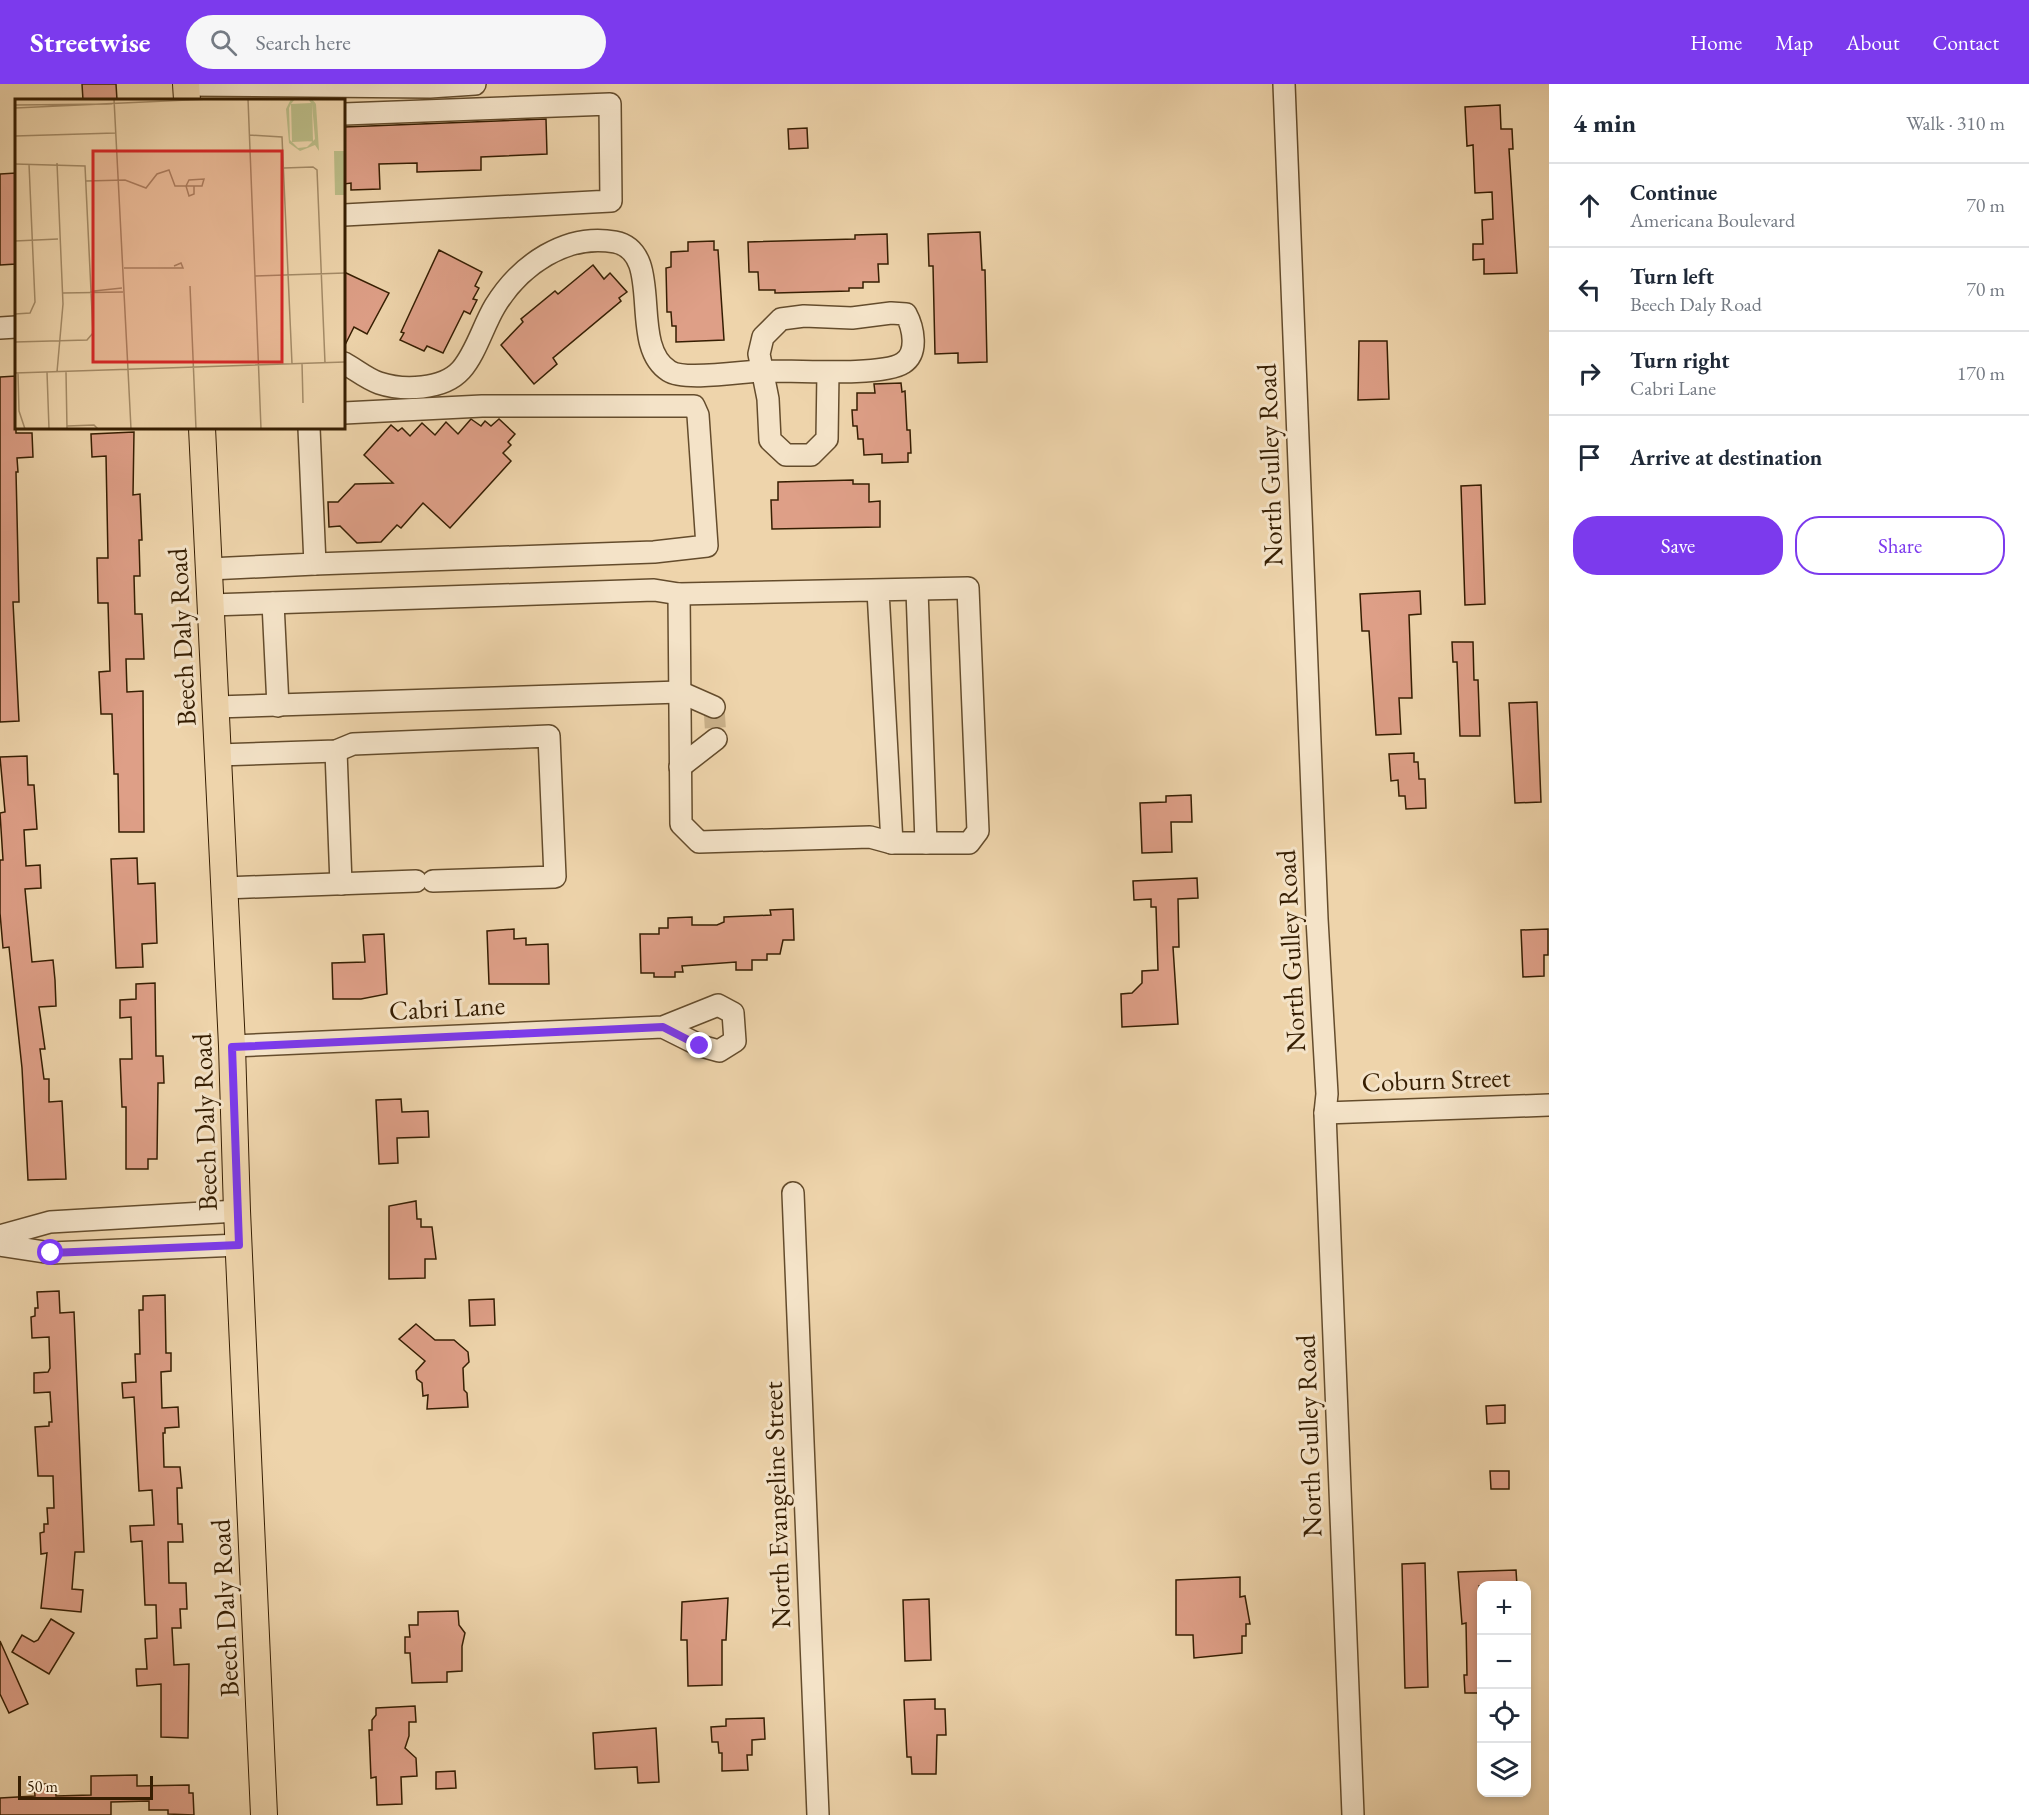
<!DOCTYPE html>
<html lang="en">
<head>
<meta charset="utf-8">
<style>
	:root { --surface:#fff; --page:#f6f6f7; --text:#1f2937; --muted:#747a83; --line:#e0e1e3; --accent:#7c3aed }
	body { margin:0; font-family:"EB Garamond",serif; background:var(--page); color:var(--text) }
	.controls { position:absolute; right:18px; bottom:18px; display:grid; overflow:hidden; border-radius:12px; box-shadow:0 3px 9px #0003 }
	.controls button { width:54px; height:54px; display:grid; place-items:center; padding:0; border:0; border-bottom:2px solid var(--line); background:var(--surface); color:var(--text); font:30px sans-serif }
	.scale { position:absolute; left:18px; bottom:15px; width:135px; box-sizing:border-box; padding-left:6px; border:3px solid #361e02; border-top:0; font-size:16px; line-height:21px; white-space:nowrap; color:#361e02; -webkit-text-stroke:4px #f4e3c8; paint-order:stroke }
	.stop { position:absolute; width:18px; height:18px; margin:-14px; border:4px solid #7c3aed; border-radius:50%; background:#fff }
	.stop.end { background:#7c3aed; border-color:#fff; box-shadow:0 2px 6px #0008 }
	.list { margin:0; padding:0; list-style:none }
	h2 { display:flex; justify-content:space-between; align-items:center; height:78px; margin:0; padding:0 24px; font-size:26px }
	h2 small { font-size:20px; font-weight:400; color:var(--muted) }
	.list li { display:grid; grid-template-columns:39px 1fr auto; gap:18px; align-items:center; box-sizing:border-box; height:84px; padding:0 24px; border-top:2px solid var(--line) }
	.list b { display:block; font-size:22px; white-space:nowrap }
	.list p { margin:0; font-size:20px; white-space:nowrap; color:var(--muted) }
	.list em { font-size:20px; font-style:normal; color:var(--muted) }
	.actions { display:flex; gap:12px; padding:18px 24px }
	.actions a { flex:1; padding:14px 0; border:2px solid var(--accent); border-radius:24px; text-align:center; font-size:21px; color:var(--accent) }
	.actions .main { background:var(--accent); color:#fff }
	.icon { flex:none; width:33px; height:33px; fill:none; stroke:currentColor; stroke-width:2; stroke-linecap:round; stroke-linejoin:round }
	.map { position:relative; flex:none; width:1549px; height:1731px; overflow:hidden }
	header { display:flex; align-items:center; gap:36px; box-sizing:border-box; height:84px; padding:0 30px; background:var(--accent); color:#fff }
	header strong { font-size:28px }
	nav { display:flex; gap:33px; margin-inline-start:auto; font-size:21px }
	.search { width:420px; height:54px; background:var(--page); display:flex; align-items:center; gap:15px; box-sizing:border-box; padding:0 21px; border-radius:33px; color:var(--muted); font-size:22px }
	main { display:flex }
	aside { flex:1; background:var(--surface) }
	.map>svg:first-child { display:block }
</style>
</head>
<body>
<header>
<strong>Streetwise</strong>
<div class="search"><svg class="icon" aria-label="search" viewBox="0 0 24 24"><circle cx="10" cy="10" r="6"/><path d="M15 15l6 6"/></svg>Search here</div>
<nav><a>Home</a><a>Map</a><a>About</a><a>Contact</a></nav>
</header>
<main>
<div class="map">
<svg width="1549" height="1731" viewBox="0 0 1549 1731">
	<rect width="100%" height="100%" fill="#eed4ab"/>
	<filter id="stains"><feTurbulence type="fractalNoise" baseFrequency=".00333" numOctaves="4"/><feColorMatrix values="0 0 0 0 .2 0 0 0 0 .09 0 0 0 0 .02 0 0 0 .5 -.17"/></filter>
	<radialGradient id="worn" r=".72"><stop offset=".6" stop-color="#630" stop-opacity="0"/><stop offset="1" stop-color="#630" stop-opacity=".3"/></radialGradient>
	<g fill="#de9f87" stroke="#361e02" stroke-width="1.5">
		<path d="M82,0h34l1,16h-34z"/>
		<path d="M1500,21l1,24h11l1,20h-4l8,124 -33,1v-15l-11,1v-16h10l-1,-24 11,-1 -1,-27 -17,1 -2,-48 -6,1 -2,-39z"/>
		<path d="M546,35l1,35 -66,3v13l-64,2v-9l-38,1 1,25 -29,1v-7l-7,1v-57z"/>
		<path d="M807,44l1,20 -19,1 -1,-20z"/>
		<path d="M16,89v91l-16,1v-91z"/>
		<path d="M980,148l2,38h3l2,92 -29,1v-10l-23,1 -2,-88h-4l-1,-32z"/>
		<path d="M887,150l1,30h-10l1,18h-16v6h-14v3l-74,2v-3h-16l-1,-18h-9l-1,-30 107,-3v-4z"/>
		<path d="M714,157v9h4l6,90 -48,2v-16h-4l-1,-14h-4l-1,-44 5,-1v-15l17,-1v-9z"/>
		<path d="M439,166l43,22 -7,14 4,2 -6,11 4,1 -7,14 -6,-3 -21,42 -16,-7 -3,5 -24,-11 4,-7 -3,-1z"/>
		<path d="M593,181l11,14 6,-6 17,19 -8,6 2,3 -68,57 4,6 -23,20 -33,-39 22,-23 -2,-3 34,-28 3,3z"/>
		<path d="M344,188l45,21 -22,41 -13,-7 -10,20z"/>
		<path d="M1359,257h28l2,58 -31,1z"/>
		<path d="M16,292v57h16l1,24 -16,1 1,14h-2l3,130h-6l6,119 -19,1v-345z"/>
		<path d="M901,299l1,9 3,-1 2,39h3l1,23h-3v9l-26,1v-9l-18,1 -1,-16h-5l-1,-13h-4l-1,-16h5v-17h18l-1,-9z"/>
		<path d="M471,335l10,7 4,-5 6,5 8,-7 16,15 -7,8 3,3 -8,8 8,8 -61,67 -27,-25 -22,25 -4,-3 -16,17 -24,1 -17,-17 -11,1 -1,-25h10l17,-18 38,-1 -29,-28 27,-30 7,6 4,-3 8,8 12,-13 13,12 11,-13 12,12z"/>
		<path d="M134,348l-1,63 7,-1 2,46h-3l1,36h-6l1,38h7l2,45h-18l1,33 16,-1 1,141h-25l-1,-58h-4l-2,-60h-11l-2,-42 11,-1 -2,-68h-10l-1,-45h11l-2,-102 -14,1 -1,-23z"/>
		<path d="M853,396v4h16v18l11,-1v26l-108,2 -1,-29h7v-18z"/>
		<path d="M1481,401l4,119 -20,1 -4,-119z"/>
		<path d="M1420,507l1,23 -12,1 3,83h-13l2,36 -25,1 -7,-104h-7l-2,-37z"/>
		<path d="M1452,558h21l1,38h4l2,56h-20l-3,-74h-4z"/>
		<path d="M1537,618l4,100 -26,1 -6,-100z"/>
		<path d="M1414,669v9h4l1,17h6l1,29 -20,1 -1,-13h-6l-1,-16 -7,1 -2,-27z"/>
		<path d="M27,672l1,29h6l3,44 -13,1 2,36 14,-1 1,23 -16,1 7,73 21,-2 2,20 1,26 -17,1 6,42h-5l4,30h5v23l13,-1 4,78 -38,1 -6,-112 -13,-121 -6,1 -3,-35v-53h3l-3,-47 5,-1 -5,-55z"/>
		<path d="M1191,711l1,27h-21l1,30 -30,1 -2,-50 26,-1v-6z"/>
		<path d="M137,774l1,26 17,-1 2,60 -15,1 1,23 -27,1 -5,-109z"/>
		<path d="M1197,794l1,20 -20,1 1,48h-6l5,77 -56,3 -1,-33 11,-1 10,-10v-12l16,-1 -2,-63h-5v-8l-17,1 -1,-19z"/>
		<path d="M793,825l1,31h-11l-3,14h-13v6h-15v10h-16v-8l-54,4 1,6h-8v5h-21v-4h-13l-1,-39h19v-6h9v-10l24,-1v8h25l7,-3v-5l47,-2 -1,-5z"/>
		<path d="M514,845v10l12,-1v7l22,-1 1,40h-60l-2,-53z"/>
		<path d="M1548,845v26h-4v21l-21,1 -2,-47z"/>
		<path d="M384,850l3,60 -26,5h-28l-1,-36 33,-1 -2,-27z"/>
		<path d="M155,899l1,73h7l1,27h-6l-1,76h-9v10h-22v-62h-4l-2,-48h12l-1,-42 -11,1v-18l16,-1v-15z"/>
		<path d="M401,1015l1,13 26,-1 1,26 -32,1 1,25 -19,1 -3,-64z"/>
		<path d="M416,1117l1,18h4v8h11l4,32h-11v19l-36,1v-73z"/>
		<path d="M59,1207l1,22 14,-1 10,240h-9l-3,37 11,1 -2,22 -40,-4 6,-55 -6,1 -1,-21 4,-1v-8h4l-1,-16h7l-1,-32h-15l-3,-49 14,-1v-4h3l-2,-30 -16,1v-20l14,-1 2,-4 -1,-31 -17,1 -1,-21 4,-1v-8h3l-1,-16z"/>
		<path d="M165,1211l1,58h5v18l-10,1 1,36 16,-1 1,20 -14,1v5h-2l1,34h16l2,21h-5l1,36h4l1,18h-15l1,41h17l1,26h-7l1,19h-9l2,37 15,-1 -1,74 -27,-1v-53l-24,2 -1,-17h11l-2,-30 12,-1 -1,-33h-11l-3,-64 -11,1 -1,-16 24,-1 -2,-35 -13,1 -5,-94 -11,1 -1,-15 14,-1 -1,-28h5l-1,-44h4v-14z"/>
		<path d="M494,1215l1,26 -25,1 -1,-26z"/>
		<path d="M416,1240l19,16h19l14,12 1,10 -6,6 1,22 3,3 1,14 -41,2 1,-14 -5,1 -1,-13 -5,-4 -1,-8 9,-10 -26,-22z"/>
		<path d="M1505,1321v18l-18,1 -1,-18z"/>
		<path d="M1490,1387h19v18h-18z"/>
		<path d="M1425,1479l3,124 -23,1 -3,-124z"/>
		<path d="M1516,1486l1,16h-38l3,107h-17l-1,-18h3l-1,-52 -4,1 -4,-52z"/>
		<path d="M1240,1493v20l5,-1 5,28h-4v12h-4v17l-48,5 -1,-23h-17v-55z"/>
		<path d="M728,1514l-2,42h-4v45l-34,1 -1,-46h-6l1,-38z"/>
		<path d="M929,1515l2,61 -26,1 -2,-61z"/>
		<path d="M458,1527l1,14 6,8 -3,13v25l-15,1v10l-35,1 -2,-30h-5v-16h5l-1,-12h9v-13z"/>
		<path d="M51,1535l23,14 -25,41 -37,-22 10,-17 12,7 4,-2z"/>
		<path d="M0,1557l28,63 -19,9 -9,-19z"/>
		<path d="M935,1615v10h10l1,26h-9l-1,39h-24l-1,-17h-4l-3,-57z"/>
		<path d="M415,1622l1,16h-7v14l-4,12 11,10 1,18 -16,1 1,27 -25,1 -1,-28 -5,1 -2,-48h3v-10l4,-5v-7z"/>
		<path d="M764,1634l1,21 -13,1v15h-5l1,15 -26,1v-18h-3l-1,-11h-6l-1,-15 15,-1v-7z"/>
		<path d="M656,1644l3,54 -21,1 -1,-16 -42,2 -2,-36z"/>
		<path d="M455,1687l1,17 -20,1v-17z"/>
		<path d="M137,1691v11l52,-1v8h4l1,22 -26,-1v-4h-19v-9l-38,1v13h-111v-17l35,-2 -1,-12h21l1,12 35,-1v-19z"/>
	</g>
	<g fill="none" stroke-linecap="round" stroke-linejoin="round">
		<path stroke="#c9b089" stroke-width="21" stroke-dasharray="21 10" stroke-linecap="butt" d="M714,623l2,32"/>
		<defs>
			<g id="minor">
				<path d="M1284,0l33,835 10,175 -2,19 28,702"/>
				<path d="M186,1l244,2 45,-3"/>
				<path d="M344,30l266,-10 1,97 -267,14"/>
				<path d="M0,244l16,-1"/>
				<path d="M344,279c11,6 23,16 35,20 24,8 64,7 82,-13 15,-17 22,-44 34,-64 25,-41 71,-73 120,-64 51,10 12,103 54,129 15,10 71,1 90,0 29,-1 123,6 144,-8 16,-10 10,-36 3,-49l-15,-1 -39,5 -48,-2 -23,3 -18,18 -4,17 9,45 2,41 16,15h25l16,-16 1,-67"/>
				<path d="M315,480l339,-12 53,-6 -9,-131 -4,-9h-212l-138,7"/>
				<path d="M209,485l106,-5 -6,-136"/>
				<path d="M917,506l9,253"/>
				<path d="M679,510l2,230 18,18 171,-5 22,6"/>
				<path d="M273,519l5,103"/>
				<path d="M211,521l443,-15 25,4 289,-6 10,243 -9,12h-77l-14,-252"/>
				<path d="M216,623l464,-15 34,15"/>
				<path d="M336,667l5,133"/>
				<path d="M218,671l118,-4 17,-7 196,-8 6,141 -122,4"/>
				<path d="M680,683l36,-28"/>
				<path d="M224,804l192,-7"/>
				<path d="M232,962l431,-19 38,19 18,5 16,-10 -2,-28 -15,-8 -55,22"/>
				<path d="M1325,1029l224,-8"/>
				<path d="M793,1109l25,622"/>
				<path d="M0,1152l50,-14 187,-11"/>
				<path d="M0,1161l51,8 188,-8"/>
			</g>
			<g id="major">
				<path d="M186,0l1,16"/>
				<path d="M202,344l30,618 5,165 27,604"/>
			</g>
		</defs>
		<use href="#minor" stroke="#644c2c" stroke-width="24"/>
		<use href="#major" stroke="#361e02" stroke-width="28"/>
		<use href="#minor" stroke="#f4e3c8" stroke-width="21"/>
		<use href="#major" stroke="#eed4ab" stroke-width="26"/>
	</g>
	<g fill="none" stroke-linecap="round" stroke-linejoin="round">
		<path stroke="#7c3aed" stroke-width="8" d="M51,1169l188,-8 -7,-198 431,-20 37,19"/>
	</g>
	<g text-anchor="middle" stroke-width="6" stroke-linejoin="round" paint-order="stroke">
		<g font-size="27" fill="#361e02" stroke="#f4e3c8">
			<text transform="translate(1270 381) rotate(-92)" y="9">North Gulley Road</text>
			<text transform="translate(182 553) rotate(-93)" y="9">Beech Daly Road</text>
			<text transform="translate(1291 867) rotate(-93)" y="9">North Gulley Road</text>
			<text transform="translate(447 924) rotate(-3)" y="9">Cabri Lane</text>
			<text transform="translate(1436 996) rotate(-2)" y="9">Coburn Street</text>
			<text transform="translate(205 1038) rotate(-92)" y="9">Beech Daly Road</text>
			<text transform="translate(1309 1352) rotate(-92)" y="9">North Gulley Road</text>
			<text transform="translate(777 1421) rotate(-92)" y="9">North Evangeline Street</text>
			<text transform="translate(225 1524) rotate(-93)" y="9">Beech Daly Road</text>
		</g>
	</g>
	<g transform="translate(15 15)">
		<rect width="330" height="330" fill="#eed4ab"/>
		<path d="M276,0h4l-4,5 20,-1 -3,-4h4l4,5 3,47 -4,-6 -15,6 -11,-8 -3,-34zM297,5l3,35 -8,8 -9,1 -8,-8 -1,-32 2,-4 1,38 21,-1zM319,52h11v44h-10z" fill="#bbbc87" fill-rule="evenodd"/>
		<path fill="none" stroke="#a48b67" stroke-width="1.5" d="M99,0l14,271M233,0l13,330M0,6l97,-1M0,9l194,-9M234,36l33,2 10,227M0,37l100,-3M42,64l6,141 -6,68M0,65l70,2 8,167 -6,7 -72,2M269,69l29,-1 4,3 8,193M71,82l39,-1 21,8 11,-14 12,-4 6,16h11l3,-6 15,-1 -2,7h-16l3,10 5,-2v-8M0,142l43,-2M109,169h59l-2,-5 -7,3M240,177l90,-3M175,187l6,143M79,192l28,-3M48,194l60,-1M0,215l15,-1 5,-11 -6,-138M287,264l1,40M113,271l3,59M32,273l2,57M51,273l1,57M0,274l330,-11M3,274l1,38 6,18M52,327l27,-1 4,4"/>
		<path fill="#d62828" fill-opacity="0.15" stroke="#d62828" stroke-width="3" d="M78,52h189v211h-189z"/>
		<rect width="330" height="330" fill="none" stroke="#361e02" stroke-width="3"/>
	</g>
	<rect width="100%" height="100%" filter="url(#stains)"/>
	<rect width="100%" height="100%" fill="url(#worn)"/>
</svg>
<div class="controls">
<button>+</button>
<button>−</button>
<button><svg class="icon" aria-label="locate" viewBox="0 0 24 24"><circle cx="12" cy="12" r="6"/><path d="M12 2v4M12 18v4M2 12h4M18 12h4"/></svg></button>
<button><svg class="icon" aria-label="layers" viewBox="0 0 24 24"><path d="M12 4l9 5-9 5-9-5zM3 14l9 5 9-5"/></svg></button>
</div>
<div class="scale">50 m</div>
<div class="stop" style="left:51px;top:1169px"></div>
<div class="stop end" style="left:700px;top:962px"></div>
</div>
<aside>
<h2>4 min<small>Walk · 310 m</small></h2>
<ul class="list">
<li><svg class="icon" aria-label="ahead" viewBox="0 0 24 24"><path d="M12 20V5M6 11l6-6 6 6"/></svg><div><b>Continue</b><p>Americana Boulevard</p></div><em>70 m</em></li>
<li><svg class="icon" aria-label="left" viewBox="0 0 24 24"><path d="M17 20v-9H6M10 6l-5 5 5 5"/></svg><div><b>Turn left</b><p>Beech Daly Road</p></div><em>70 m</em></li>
<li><svg class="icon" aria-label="right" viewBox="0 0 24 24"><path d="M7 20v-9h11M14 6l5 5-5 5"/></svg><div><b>Turn right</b><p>Cabri Lane</p></div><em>170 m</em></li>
<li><svg class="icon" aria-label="arrive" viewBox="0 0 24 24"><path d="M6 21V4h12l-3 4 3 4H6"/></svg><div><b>Arrive at destination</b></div></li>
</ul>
<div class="actions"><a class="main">Save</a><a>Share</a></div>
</aside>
</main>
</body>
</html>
